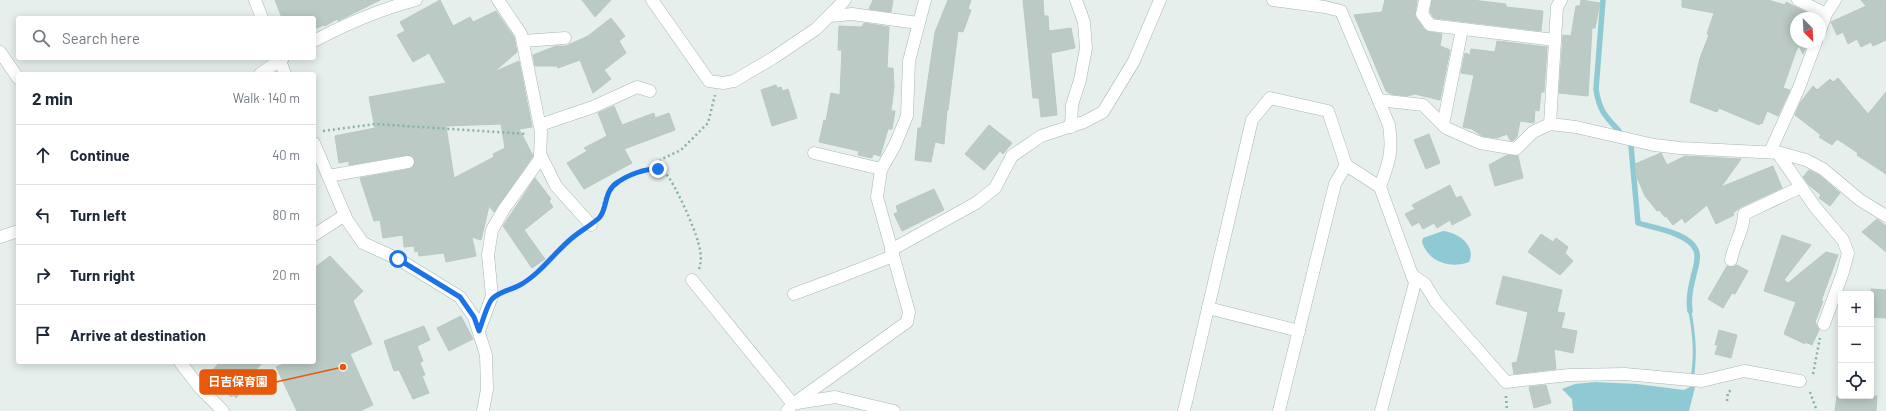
<!DOCTYPE html>
<html lang="en">
<head>
<meta charset="utf-8">
<style>
	:root { --surface:#fff; --page:#f2f2f3; --text:#1f2937; --muted:#747a83; --line:#e0e1e3 }
	body { margin:0; font-family:Barlow,"Noto Sans JP",sans-serif; background:var(--page); color:var(--text) }
	.controls { position:absolute; right:12px; bottom:12px; display:grid; overflow:hidden; border-radius:4px; box-shadow:0 2px 10px #0003 }
	.controls button { width:36px; height:36px; display:grid; place-items:center; padding:0; border:0; border-bottom:1px solid var(--line); background:var(--surface); color:var(--text); font:20px sans-serif }
	.compass { position:absolute; left:1790px; top:12px; width:36px; height:36px; border-radius:50%; background:var(--surface); box-shadow:0 2px 10px #0003; rotate:156deg }
	.stop { position:absolute; width:12px; height:12px; margin:-9px; border:3px solid #1a73e8; border-radius:50%; background:#fff }
	.stop.end { background:#1a73e8; border-color:#fff; box-shadow:0 1px 4px #0008 }
	.list { margin:0; padding:0; list-style:none }
	h2 { display:flex; justify-content:space-between; align-items:center; height:52px; margin:0; padding:0 16px; font-size:17px }
	h2 small { font-size:13px; font-weight:400; color:var(--muted) }
	.list li { display:grid; grid-template-columns:26px 1fr auto; gap:12px; align-items:center; box-sizing:border-box; height:60px; padding:0 16px; border-top:1px solid var(--line) }
	.list b { display:block; font-size:15px; white-space:nowrap }
	.list em { font-size:13px; font-style:normal; color:var(--muted) }
	.icon { flex:none; width:22px; height:22px; fill:none; stroke:currentColor; stroke-width:2; stroke-linecap:round; stroke-linejoin:round }
	.map { position:relative; flex:none; width:1886px; height:411px; overflow:hidden }
	.search { position:absolute; background:var(--surface); box-shadow:0 2px 10px #0003; left:16px; top:16px; width:300px; height:44px; display:flex; align-items:center; gap:10px; box-sizing:border-box; padding:0 14px; border-radius:4px; color:var(--muted); font-size:15px }
	.panel { position:absolute; background:var(--surface); box-shadow:0 2px 10px #0003; left:16px; top:72px; width:300px; height:292px; border-radius:4px }
	.map>svg:first-child { display:block }
</style>
</head>
<body>
<div class="map">
<svg width="1886" height="411" viewBox="0 0 1886 411">
	<rect width="100%" height="100%" fill="#e6efeb"/>
	<g fill="#8ec9d4">
		<path d="M1443,231c14,1 34,15 26,31 -18,7 -41,0 -47,-20l1,-4z"/>
		<path d="M1687,303h3c5,28 8,46 4,75l-3,-1c4,-30 1,-45 -4,-74z"/>
		<path d="M1595,382l42,2 47,6 6,-3h5l-6,24h-116l-1,-12 -10,-10 13,-5z"/>
	</g>
	<g fill="none" stroke-linecap="round" stroke-linejoin="round">
		<g stroke="#8ec9d4" stroke-width="5.5">
			<path d="M1603,0l-7,89c3,21 9,27 23,42"/>
			<path d="M1631,146l7,77c16,5 51,10 58,27 3,7 0,16 -2,24 -3,12 -6,24 -4,37"/>
		</g>
	</g>
	<g fill="#bbcac4" stroke="#b8c9c2" fill-rule="evenodd">
		<path d="M275,0h105l-42,21 -1,-2 -12,7 -1,-1 -10,4v-11h-32z"/>
		<path d="M440,0l13,26 17,-9 3,5 23,-11 18,26 3,15 -23,20 25,-11 13,66 -13,2 14,27 -39,56 -5,-6 -8,34 -9,-3 4,19 -30,6 -2,-9 -25,3 -1,-5 -3,1 -1,-6 -10,1 -1,-12 -20,3 -3,-18 -6,1 -14,-43 50,-9 5,-5 -2,-7 -6,-2 -58,10v-4l-10,2 -4,-27 40,-8 -6,-31 77,-14 -17,-30 -16,9 -16,-27 8,-4 -5,-9zM501,124l4,24 -12,6 1,3 -40,21 -8,-52z"/>
		<path d="M582,0h29l-16,17z"/>
		<path d="M873,0h20l-2,12 -22,-3z"/>
		<path d="M948,0h23l-3,9 3,1 -8,22 -5,-1 -10,79h-1l-3,34 -9,-2 -4,20 -16,-2 3,-32h3l14,-96z"/>
		<path d="M1023,0h20l1,16h4l1,15 22,-3 4,20 -24,5 6,62 -16,2 -2,-19h-6z"/>
		<path d="M1385,0h32l-2,16 9,13 5,3 13,2 -2,12 10,4 -10,50 -25,-6 -8,2 -16,-2 -5,-3 -32,-76 28,-3z"/>
		<path d="M1432,0h40l34,4v3l37,4 -2,20 -107,-13 -4,-6z"/>
		<path d="M1581,0l19,3 -5,25h-3l-4,68 -29,-3 4,-58 8,1 5,-30h4z"/>
		<path d="M1682,0h86l17,5 1,-3 31,16h-21v24h12l-5,12 -4,-8 -3,5 -13,37 7,2 -12,26 -11,-5 -5,13 -2,-1 -1,2 -40,-17 -2,4 -27,-10 10,-44 9,-23 -2,-1 7,-21 -32,-6z"/>
		<path d="M1861,0h25v40l-13,6 -2,-4 -10,5 -4,-8 -9,5 -5,-12 -6,3 -6,-13 35,-16z"/>
		<path d="M611,18l14,18 -6,5 7,12 -22,17 7,9 -18,14 -13,-33 -22,8 -1,-2h-22l-2,-11 23,-9h10l22,-10z"/>
		<path d="M864,23l25,4 -2,41h6l1,19 -3,24h4l-3,18h-4l-8,27 -7,-2 -1,4 -14,-3 1,-4 -40,-9 5,-22 2,1 5,-28 9,2 2,-45h-4l1,-24 23,1z"/>
		<path d="M1497,41l50,6 -3,45h-3l-2,19 -4,-1 -1,13 -14,-2 -3,16 -4,4 -3,-1 -3,-6 -10,4 -15,-2 -10,-7 -9,-2 11,-52 -13,-2 4,-20 5,2 1,-6 24,3z"/>
		<path d="M1838,78l30,36 18,-22v82l-29,-19 1,-2 -21,-14 -5,6 -13,-8 2,-2 -26,-20 5,-12 13,-17 4,4 13,-11 3,3z"/>
		<path d="M776,85l1,3 4,-1 2,4 5,-2 9,29 -25,8 -11,-36z"/>
		<path d="M614,106l8,19 32,-12 1,5 14,-5 6,17 -51,19 8,14 -48,26 -17,-26 20,-12 -3,-3 23,-12 -9,-23z"/>
		<path d="M989,125l23,18 -9,11 -3,-3 -16,19 -19,-16z"/>
		<path d="M1429,134l11,29 -14,6 -12,-29z"/>
		<path d="M1661,153l6,12 18,-9 56,3 -20,28 52,-21 9,22 -41,19 -8,6 1,2 -18,9 -9,-19 -22,18 -3,-5 -9,7 -7,-9 -1,1 -6,-7 -2,1 -12,-15 -9,-21 -1,-11z"/>
		<path d="M1507,155l11,1 5,22 -28,8 -6,-21z"/>
		<path d="M1809,170l10,5 21,18 -10,13 -11,-8 2,-3 -12,-10 -6,-8z"/>
		<path d="M535,178l16,21 -2,2 4,6 -29,23 21,29 -13,9 -29,-42z"/>
		<path d="M1450,185l6,13 5,-2 10,19 -19,10 -2,-5 -13,8 -3,-5 -11,6 -4,-7 -7,4 -7,-12 10,-5 -3,-4z"/>
		<path d="M934,189l10,21 -42,21 -8,-17 4,-2 -2,-6z"/>
		<path d="M1877,219l9,7v26l-24,-20z"/>
		<path d="M1541,234l12,8 3,-4 12,9 -3,6 8,8 -13,14 -32,-23z"/>
		<path d="M1782,235l29,10 -27,35 4,3 38,-31 12,3 -17,46h2l-8,21 4,8 -7,15 -7,-3v2l-21,-10 12,-32 -32,-11z"/>
		<path d="M330,256l33,35 -10,10 19,43 -22,10 23,51 -13,6h-63l-21,-44 13,-5h25v-94z"/>
		<path d="M1737,265l11,6 -13,23 -3,-1 -9,15 -15,-9 19,-33 6,1z"/>
		<path d="M1503,276l59,14 -5,22 8,1 -4,15 16,3 -4,22 -19,-4 2,20 -42,5 -2,-11 5,-1 11,-50 -32,-8z"/>
		<path d="M1871,289l15,1v28l-15,-1z"/>
		<path d="M461,316l12,23 -24,12 -12,-23z"/>
		<path d="M424,326l6,14 -13,6 6,15 -3,2 5,12 -3,1 7,17 -16,6 -14,-29 -5,1 -10,-30z"/>
		<path d="M1719,330l18,5 -6,23 -16,-4 3,-9h-3z"/>
		<path d="M220,362h43l-18,20 3,2 -12,14 -2,-3 -3,2 -11,-10 -2,2 -12,-12z"/>
		<path d="M1546,385l5,18 -17,5 -5,-21z"/>
		<path d="M1837,396h40l-1,15h-41z"/>
	</g>
	<g fill="none" stroke-linecap="round" stroke-linejoin="round">
		<defs>
			<g id="minor">
				<path d="M255,0l7,18"/>
				<path d="M652,0l57,81 14,2 11,-2 39,-23 43,-29 29,-29"/>
				<path d="M1273,0l52,7 16,4 48,114c4,27 0,37 -9,62"/>
				<path d="M1425,0l-3,14 8,11 125,15"/>
				<path d="M1798,0l28,14"/>
				<path d="M830,16l22,-2 66,9"/>
				<path d="M1820,31l6,-17 9,-14"/>
				<path d="M314,41c32,-17 67,-32 102,-41"/>
				<path d="M523,41l42,-3"/>
				<path d="M0,52l18,26"/>
				<path d="M279,58l6,16"/>
				<path d="M260,74l23,-16"/>
				<path d="M1379,100l44,5 23,23 34,15 36,6 17,-17 17,-8 26,3 78,18 26,3 101,5 25,7 17,9 37,31 26,16"/>
				<path d="M1550,124l7,-117 4,-7"/>
				<path d="M540,125l53,-18 44,-20 13,4"/>
				<path d="M1443,125l19,-96"/>
				<path d="M1071,127l1,-22 8,-25 6,-32 -2,-26 -8,-22"/>
				<path d="M314,143l33,77 16,23 35,16 62,38 14,20 12,38 1,34 -4,22"/>
				<path d="M1770,152l28,-62 18,-48"/>
				<path d="M1777,152l38,55 28,33 5,13 -5,19 -19,52"/>
				<path d="M814,153l67,16"/>
				<path d="M540,154l16,32 35,39"/>
				<path d="M328,176l80,-14"/>
				<path d="M314,235l31,-20"/>
				<path d="M0,237l18,-6"/>
				<path d="M891,250l85,-47 19,-15 17,-32 29,-20 43,-14 19,-10 31,-51 26,-61"/>
				<path d="M1731,260c3,-17 13,-29 13,-46l57,-27"/>
				<path d="M1412,275l13,9 11,18 70,80 63,-7 56,-1 77,7 42,-10 56,10"/>
				<path d="M692,280l101,124"/>
				<path d="M794,294l43,-16 56,-22"/>
				<path d="M1208,308l91,23"/>
				<path d="M479,331l13,-35 -4,-41 4,-25 12,-21 36,-50 1,-27 -20,-98 -23,-34"/>
				<path d="M180,362l20,26 23,23"/>
				<path d="M797,403l38,-6 59,14"/>
				<path d="M787,411l6,-7 114,-82 2,-10 -32,-115 4,-27 14,-25 12,-29 2,-55 16,-61"/>
				<path d="M1184,411l68,-291 18,-22 58,13 18,54 34,22 32,88 3,8 -34,128"/>
				<path d="M1279,411l56,-227 11,-19"/>
			</g>
		</defs>
		<use href="#minor" stroke="#a8b8b2" stroke-width="13"/>
		<g stroke="#86b3a5" stroke-width="2.5" stroke-dasharray="2 3" stroke-linecap="butt">
			<path d="M323,131l52,-7 152,10"/>
			<path d="M652,168l10,-9 19,-9 27,-27 7,-28"/>
			<path d="M601,214c2,-7 3,-17 8,-23 9,-11 43,-30 56,-18 9,8 30,56 33,69 3,9 4,18 1,27"/>
			<path d="M505,290c5,-2 11,-3 15,-5 23,-13 36,-39 59,-52"/>
			<path d="M1813,374l7,-36"/>
			<path d="M1810,392l7,19"/>
			<path d="M1506,396l1,15"/>
			<path d="M1727,401l1,-9 4,-2"/>
		</g>
		<use href="#minor" stroke="#fff" stroke-width="12"/>
	</g>
	<g fill="none" stroke-linecap="round" stroke-linejoin="round">
		<path stroke="#1a73e8" stroke-width="5" d="M398,259l62,38 14,20 5,14c3,-7 8,-28 14,-33 8,-7 18,-8 27,-13 20,-11 35,-33 52,-47 8,-7 18,-12 27,-20 9,-9 4,-27 19,-36 10,-7 28,-14 40,-13"/>
	</g>
	<path fill="none" stroke="#e8590c" stroke-width="1.5" d="M343 367L276 382"/>
	<circle fill="#e8590c" stroke="#f7fbf9" stroke-width="1.5" cx="343" cy="367" r="4"/>
	<rect fill="#e8590c" stroke="#e8590c" stroke-width="1.5" x="200" y="370" width="76" height="24" rx="4"/>
	<g font-size="12" text-anchor="middle" font-weight="bold" fill="#fff">
		<text x="238" y="386">日吉保育園</text>
	</g>
</svg>
<div class="controls">
<button>+</button>
<button>−</button>
<button><svg class="icon" aria-label="locate" viewBox="0 0 24 24"><circle cx="12" cy="12" r="6"/><path d="M12 2v4M12 18v4M2 12h4M18 12h4"/></svg></button>
</div>
<svg class="compass" viewBox="-18 -18 36 36"><path d="M0-13l5 13h-10z" fill="#e53935"/><path d="M0 13l5-13h-10z" fill="#747a83"/></svg>
<div class="stop" style="left:398px;top:259px"></div>
<div class="stop end" style="left:658px;top:169px"></div>
<div class="search"><svg class="icon" aria-label="search" viewBox="0 0 24 24"><circle cx="10" cy="10" r="6"/><path d="M15 15l6 6"/></svg>Search here</div>
<section class="panel">
<h2>2 min<small>Walk · 140 m</small></h2>
<ul class="list">
<li><svg class="icon" aria-label="ahead" viewBox="0 0 24 24"><path d="M12 20V5M6 11l6-6 6 6"/></svg><div><b>Continue</b></div><em>40 m</em></li>
<li><svg class="icon" aria-label="left" viewBox="0 0 24 24"><path d="M17 20v-9H6M10 6l-5 5 5 5"/></svg><div><b>Turn left</b></div><em>80 m</em></li>
<li><svg class="icon" aria-label="right" viewBox="0 0 24 24"><path d="M7 20v-9h11M14 6l5 5-5 5"/></svg><div><b>Turn right</b></div><em>20 m</em></li>
<li><svg class="icon" aria-label="arrive" viewBox="0 0 24 24"><path d="M6 21V4h12l-3 4 3 4H6"/></svg><div><b>Arrive at destination</b></div></li>
</ul>
</section>
</div>
</body>
</html>
